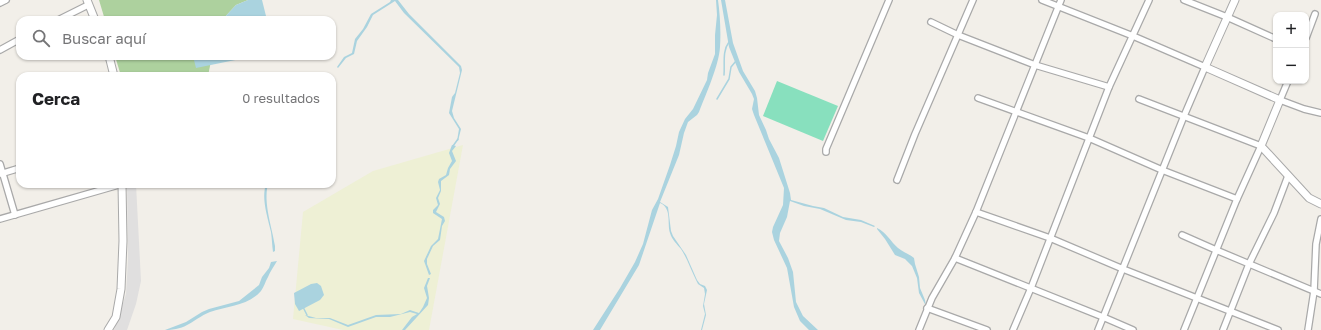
<!DOCTYPE html>
<html lang="es">
<head>
<meta charset="utf-8">
<style>
	:root { --surface:#fff; --page:#f2f2f2; --text:#202124; --muted:#757577; --line:#e0e0e0 }
	body { margin:0; font-family:"Golos Text",sans-serif; background:var(--page); color:var(--text) }
	.controls { position:absolute; right:12px; top:12px; display:grid; overflow:hidden; border-radius:8px; box-shadow:0 1px 3px #0004 }
	.controls button { width:36px; height:36px; display:grid; place-items:center; padding:0; border:0; border-bottom:1px solid var(--line); background:var(--surface); color:var(--text); font:20px sans-serif }
	.list { margin:0; padding:0; list-style:none }
	h2 { display:flex; justify-content:space-between; align-items:center; height:52px; margin:0; padding:0 16px; font-size:17px }
	h2 small { font-size:13px; font-weight:400; color:var(--muted) }
	.icon { flex:none; width:22px; height:22px; fill:none; stroke:currentColor; stroke-width:2; stroke-linecap:round; stroke-linejoin:round }
	.map { position:relative; flex:none; width:1321px; height:330px; overflow:hidden }
	.search { position:absolute; background:var(--surface); box-shadow:0 1px 3px #0004; left:16px; top:16px; width:320px; height:44px; display:flex; align-items:center; gap:10px; box-sizing:border-box; padding:0 14px; border-radius:12px; color:var(--muted); font-size:15px }
	.panel { position:absolute; background:var(--surface); box-shadow:0 1px 3px #0004; left:16px; top:72px; width:320px; height:116px; border-radius:12px }
	.map>svg:first-child { display:block }
</style>
</head>
<body>
<div class="map">
<svg width="1321" height="330" viewBox="0 0 1321 330">
	<rect width="100%" height="100%" fill="#f2efe9"/>
	<path fill="#e0dfdf" d="M127,184h9l5,97 -5,23 -9,26h-13l12,-36 2,-35z"/>
	<path fill="#eef0d5" d="M463,145l-34,185h-86l-50,-11 10,-107 70,-41z"/>
	<g fill="#add19e">
		<path d="M99,0h149l-12,5 -14,15h-117z"/>
		<path d="M115,56h97l-4,20h-87z"/>
	</g>
	<path fill="#88e0be" d="M777,81l61,25 -15,35 -60,-25z"/>
	<g fill="#aad3df">
		<path d="M248,0h14l5,20h-45l14,-15z"/>
		<path d="M391,0h7l11,14 52,52 1,4 -10,41 2,7 7,11 -3,12h-1l2,-12 -10,-16 3,-16 3,-4 5,-20 -1,-6 -55,-54 -9,-12 -22,14 -6,12 -10,14 -3,13 -8,4 -8,10 -1,-1 7,-10 8,-4 3,-14 8,-10 8,-15 19,-12z"/>
		<path d="M716,0h2c2,14 3,32 2,47 -1,18 -14,47 -21,65l-2,3 -9,7 -4,11 -5,22 -19,47 8,5 3,24 2,5 13,19 11,25 3,4 5,2 2,4 -3,14 2,11 -4,15h-1l4,-16 -2,-8 2,-12 -1,-6 -6,-4 -2,-4c-5,-10 -9,-22 -15,-31 -4,-5 -9,-9 -11,-16 -3,-10 2,-25 -10,-30l-21,62 -39,65h-7l27,-42 15,-26 8,-18 9,-34 6,-11 12,-34 6,-19 3,-14 6,-13 8,-10 14,-29 1,-7 7,-19v-19l2,-20z"/>
		<path d="M721,0h4l8,43 10,28 12,20 2,7 2,17 7,15 3,9 10,19 11,35 1,7 22,6 11,2 19,9 18,3 14,6 -1,1 -13,-5 -15,-2 -26,-11 -16,-3 -14,-5 -3,16 -7,16 -1,8 9,17 5,14 3,30 7,14 15,14h-9l-9,-9 -6,-14 -7,-39 -13,-28 -2,-8 1,-5 10,-22 1,-17 -30,-73 -2,-6 2,-10 -2,-5 -13,-22 -10,-25z"/>
		<path d="M193,56h62l-59,12z"/>
		<path d="M452,145l4,1 -4,5 4,10 -6,8 -1,6 -8,6v10l-3,7 2,6 -4,8 8,5 1,4 -3,5 -2,14 -7,6 -6,13v5l4,10 -2,1 -5,-14 7,-15 7,-7 4,-20 -9,-6v-3l5,-5 -2,-7 4,-8 -2,-8 1,-3 7,-4 2,-7 4,-7 -3,-8z"/>
		<path d="M266,184h2c-5,19 4,43 7,62v5l-2,1c-1,-7 -1,-13 -2,-20 -3,-14 -10,-33 -5,-48z"/>
		<path d="M877,228c9,4 14,14 21,20 5,4 11,6 16,10l1,6 4,13 1,11 5,12 1,6 -7,-13 -2,-15 -5,-12 -7,-7 -10,-4 -10,-16 -8,-10z"/>
		<path d="M277,261c-3,5 -7,11 -9,16 -3,5 -4,10 -7,14 -13,15 -34,15 -51,21 -19,8 -22,18 -45,18l21,-8 16,-10 7,-3 30,-8 20,-16 3,-8 7,-9 2,-6z"/>
		<path d="M428,278h2l-3,8 2,12 -1,7 -23,25h-3l10,-13 5,-3 -7,-2 -20,5h-14l-28,10 -19,-8 -20,-1 -4,-3 11,3h14l18,7 28,-10 25,-1 9,-4 9,3 4,-6 4,-9 -3,-10z"/>
		<path d="M317,283l4,3 3,9 -4,5 -21,11 -4,-7 -1,-11 17,-9z"/>
	</g>
	<g fill="none" stroke-linecap="round" stroke-linejoin="round">
		<g stroke="#aad3df" stroke-width="1.5">
			<path d="M724,75c1,-11 -2,-24 5,-33"/>
			<path d="M717,99l12,-20 2,-12 5,-6"/>
			<path d="M453,146l5,-7"/>
			<path d="M303,307l4,8"/>
		</g>
		<defs>
			<g id="minor">
				<path d="M1042,0l91,36 72,31 -21,49 -86,214"/>
				<path d="M1184,0l43,17 49,22"/>
				<path d="M0,3l6,-3"/>
				<path d="M58,20l30,-15"/>
				<path d="M931,22l27,13 77,30 74,22"/>
				<path d="M1306,38l9,-24"/>
				<path d="M0,50l20,-11"/>
				<path d="M1288,81l-8,19 24,9 17,4"/>
				<path d="M978,98l111,40 73,32 75,29"/>
				<path d="M1139,99l122,47 -24,53 -53,131"/>
				<path d="M826,152v-3l63,-149"/>
				<path d="M0,164l15,51"/>
				<path d="M0,174l20,-6"/>
				<path d="M897,180l18,-46 58,-134"/>
				<path d="M976,212l74,26 73,31 155,61"/>
				<path d="M0,219l122,-35"/>
				<path d="M1182,235l34,15 105,44"/>
				<path d="M955,258l148,59 30,13"/>
				<path d="M927,308l60,22"/>
				<path d="M919,330l13,-32 23,-40 21,-46 85,-212"/>
				<path d="M1013,330l18,-42 78,-201 40,-87"/>
				<path d="M1223,330l26,-66 25,-51 14,-37"/>
				<path d="M1308,330l6,-39 2,-47 5,-25"/>
			</g>
			<g id="tertiary">
				<path d="M87,0l8,20"/>
				<path d="M1235,0l-30,67 75,33 -19,46 48,52 12,6"/>
				<path d="M109,56l5,20"/>
				<path d="M108,330l8,-13 5,-28 2,-48 -1,-57"/>
			</g>
		</defs>
		<use href="#minor" stroke="#a9a9a9" stroke-width="8"/>
		<use href="#tertiary" stroke="#a9a9a9" stroke-width="9"/>
		<use href="#minor" stroke="#fff" stroke-width="5.5"/>
		<use href="#tertiary" stroke="#fff" stroke-width="7"/>
	</g>
</svg>
<div class="controls">
<button>+</button>
<button>−</button>
</div>
<div class="search"><svg class="icon" aria-label="search" viewBox="0 0 24 24"><circle cx="10" cy="10" r="6"/><path d="M15 15l6 6"/></svg>Buscar aquí</div>
<section class="panel">
<h2>Cerca<small>0 resultados</small></h2>
<ul class="list">
</ul>
</section>
</div>
</body>
</html>
